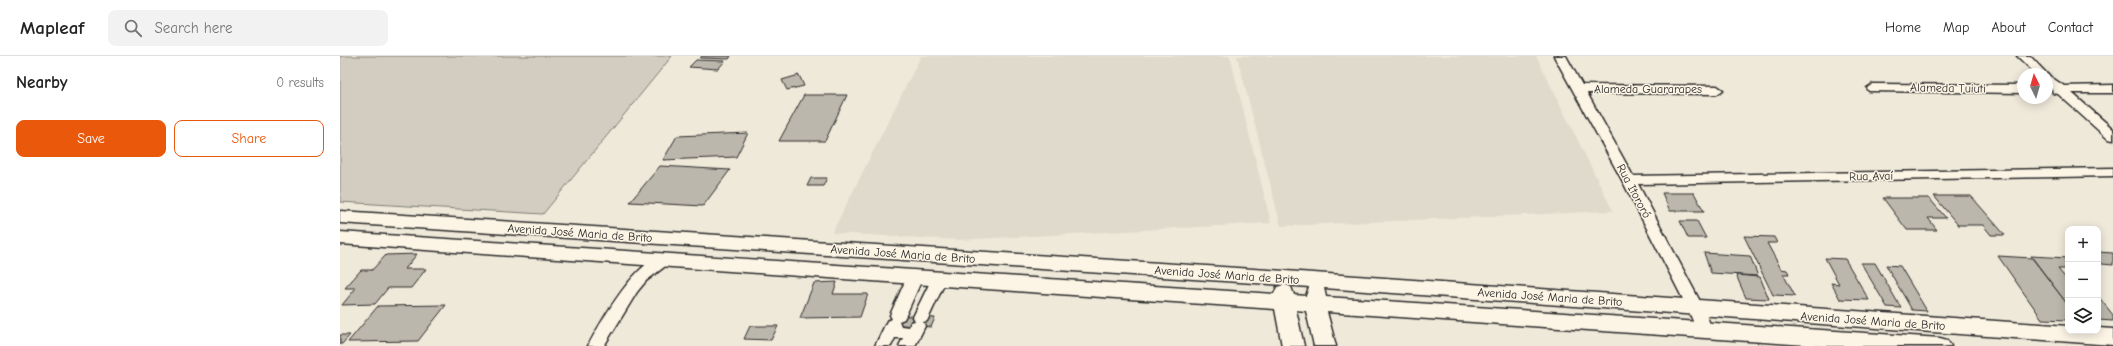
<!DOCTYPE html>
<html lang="en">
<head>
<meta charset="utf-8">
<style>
	:root { --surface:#fff; --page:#f2f2f2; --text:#222; --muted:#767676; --line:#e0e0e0; --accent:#ea580c }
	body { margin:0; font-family:"Comic Neue",sans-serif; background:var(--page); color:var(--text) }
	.controls { position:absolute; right:12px; bottom:12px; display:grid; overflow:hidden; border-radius:8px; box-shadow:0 2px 10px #0003 }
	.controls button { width:36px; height:36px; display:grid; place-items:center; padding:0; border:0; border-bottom:1px solid var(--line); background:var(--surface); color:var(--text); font:20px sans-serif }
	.compass { position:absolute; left:1677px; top:12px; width:36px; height:36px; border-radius:50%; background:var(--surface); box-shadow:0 2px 10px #0003; rotate:355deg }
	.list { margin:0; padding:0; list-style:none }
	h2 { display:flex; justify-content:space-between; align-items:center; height:52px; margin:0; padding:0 16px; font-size:17px }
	h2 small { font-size:13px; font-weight:400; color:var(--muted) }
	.actions { display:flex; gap:8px; padding:12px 16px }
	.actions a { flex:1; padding:9px 0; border:1px solid var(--accent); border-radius:8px; text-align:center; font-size:14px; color:var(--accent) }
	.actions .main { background:var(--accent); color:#fff }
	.icon { flex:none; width:22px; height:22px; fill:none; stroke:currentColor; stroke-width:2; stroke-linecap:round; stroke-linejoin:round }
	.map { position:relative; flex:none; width:1773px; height:290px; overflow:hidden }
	header { display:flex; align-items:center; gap:24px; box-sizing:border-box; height:56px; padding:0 20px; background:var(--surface); border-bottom:1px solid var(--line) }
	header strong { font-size:19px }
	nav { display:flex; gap:22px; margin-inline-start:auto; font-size:14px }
	.search { width:280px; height:36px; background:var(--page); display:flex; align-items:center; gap:10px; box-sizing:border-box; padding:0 14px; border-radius:8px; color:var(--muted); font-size:15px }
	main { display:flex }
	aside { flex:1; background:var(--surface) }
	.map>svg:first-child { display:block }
</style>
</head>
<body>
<header>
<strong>Mapleaf</strong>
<div class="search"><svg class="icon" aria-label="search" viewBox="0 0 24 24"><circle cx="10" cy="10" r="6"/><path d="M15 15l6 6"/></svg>Search here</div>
<nav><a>Home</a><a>Map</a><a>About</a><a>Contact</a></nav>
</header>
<main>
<aside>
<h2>Nearby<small>0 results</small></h2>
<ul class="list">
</ul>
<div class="actions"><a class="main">Save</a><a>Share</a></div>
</aside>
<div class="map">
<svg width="1773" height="290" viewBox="0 0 1773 290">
	<rect width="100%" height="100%" fill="#efe9da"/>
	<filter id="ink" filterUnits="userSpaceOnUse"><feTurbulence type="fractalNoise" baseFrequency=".025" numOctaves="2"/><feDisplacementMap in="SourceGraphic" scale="8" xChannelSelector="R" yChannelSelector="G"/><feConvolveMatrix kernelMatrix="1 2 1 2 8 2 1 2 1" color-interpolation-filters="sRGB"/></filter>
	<g filter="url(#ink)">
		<g fill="#e0dacc">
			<path d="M581,0h309l41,167 -312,17 -127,-7z"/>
			<path d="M897,0h299l77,155 -332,15z"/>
		</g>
		<path fill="#d2cdc0" stroke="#7e7c76" d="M0,0h332l-129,158 -203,-12z"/>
		<g fill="#bcb7ac" stroke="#2b2b2b">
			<path d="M362,0h29l-2,3 -29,-1z"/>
			<path d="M356,4l29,1 -7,8 -29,-2z"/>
			<path d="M459,19l5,11 -17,4 -5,-10z"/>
			<path d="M464,39h43l-22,46h-46z"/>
			<path d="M408,77l-12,24 -73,3 14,-24z"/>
			<path d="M320,110l70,4 -27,36 -73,-4z"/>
			<path d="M471,122h16l-4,8h-16z"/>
			<path d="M1322,137h32l10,18h-34z"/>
			<path d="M1594,140h37l34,39h-14l-8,-10h-25z"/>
			<path d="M1543,142h46l17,20h-18l9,12h-30z"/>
			<path d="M1340,165h17l9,17h-18z"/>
			<path d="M1404,180l30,1 3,6h-10l14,26 6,1 2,4h-6l12,22 -22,-1z"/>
			<path d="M1758,196l15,1v12l-11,-1 -4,-4z"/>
			<path d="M1364,197l46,3 8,20 -47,-3z"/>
			<path d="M77,198l-12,15h21l-15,19h-23l-13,16 -33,1 14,-17h-11l16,-18h11l14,-15z"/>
			<path d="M1658,200l34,2 36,47v15l-26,-1z"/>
			<path d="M1691,200l37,2v11h-10l10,12v24z"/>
			<path d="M1485,202l20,1 24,41 -29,-1 -9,-16 8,1z"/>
			<path d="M1521,207h14l26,45 -14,-1z"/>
			<path d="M1546,209l14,1 27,45 -15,-1z"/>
			<path d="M1396,219l24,2 9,22 -23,-1z"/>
			<path d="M497,226l-4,12h35l-8,23 -60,1 14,-35z"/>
			<path d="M1758,240l15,19v6l-15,-1z"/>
			<path d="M106,249l-28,36 -70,1 30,-36z"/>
			<path d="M552,259h6l37,3 -4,9 -44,-3z"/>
			<path d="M410,270h28l-7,14 -27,-1z"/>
			<path d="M0,279h10l-8,9h-2z"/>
		</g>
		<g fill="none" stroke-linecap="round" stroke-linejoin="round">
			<defs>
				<g id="minor">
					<path d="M1214,0h12l16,29 135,1 6,4 -6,4 -130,-1 46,83 480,-8v8l-475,8 65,123 9,22 -2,4 -6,2 -6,-2 -11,-26 -65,-127z"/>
					<path d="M1677,0h13l18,19 16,11 49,-1v8h-41l41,36v11l-5,-1 -50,-45 -5,-1 -1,-4 -5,-5v-10h-11z"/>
					<path d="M1533,28l150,1v8l-154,-2 -2,-3z"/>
					<path d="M323,199l5,1 2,4 -2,4 -22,17 -9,11 -33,54h-16c14,-26 46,-83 75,-91z"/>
					<path d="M575,216l5,1 3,4 -17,38 -2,4 -5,2 2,5 8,1 2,-5 4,-1 -2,-4 21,-43 5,-1 5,1 3,4 -18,39 -2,4 -4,1 2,4 -10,20h-16l4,-8h-8l-4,8h-16l12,-25 5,-2 -2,-4 17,-38 3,-4z"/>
				</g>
				<path id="major" d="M0,155l945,60 783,55v5h30v-3l15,1v16l-789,-57 2,9 614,41 7,2 4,6h-129l-495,-34 9,34h-22l-8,-35 -10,-1 8,36h-22l-7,-37 -935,-65v-12l934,62 3,-7 7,-2 -944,-62zM945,229l24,2 -3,9 -12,-1 -3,-8z"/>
			</defs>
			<use href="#minor" stroke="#2b2b2b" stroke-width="3"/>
			<use href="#major" stroke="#2b2b2b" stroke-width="3"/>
			<use href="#minor" fill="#fcf5e5" fill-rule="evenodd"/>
			<use href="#major" fill="#fcf5e5" fill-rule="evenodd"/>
		</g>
	</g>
	<g text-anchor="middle" stroke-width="3" stroke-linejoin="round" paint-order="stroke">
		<g font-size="12" fill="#2b2b2b" stroke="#fcf5e5">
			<text transform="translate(1608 32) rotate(1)" y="4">Alameda Tuiuti</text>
			<text x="1308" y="37">Alameda Guararapes</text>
			<text transform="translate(1531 120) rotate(-1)" y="4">Rua Avaí</text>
			<text transform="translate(1294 135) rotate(62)" y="4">Rua Itororó</text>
			<text transform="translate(240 177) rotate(4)" y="4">Avenida José Maria de Brito</text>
			<text transform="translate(563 198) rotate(4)" y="4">Avenida José Maria de Brito</text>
			<text transform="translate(887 219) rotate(4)" y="4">Avenida José Maria de Brito</text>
			<text transform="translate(1210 241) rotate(4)" y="4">Avenida José Maria de Brito</text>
			<text transform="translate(1533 265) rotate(4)" y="4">Avenida José Maria de Brito</text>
		</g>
	</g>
</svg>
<div class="controls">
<button>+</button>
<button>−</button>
<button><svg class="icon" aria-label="layers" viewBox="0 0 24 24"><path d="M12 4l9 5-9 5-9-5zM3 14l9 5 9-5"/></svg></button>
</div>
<svg class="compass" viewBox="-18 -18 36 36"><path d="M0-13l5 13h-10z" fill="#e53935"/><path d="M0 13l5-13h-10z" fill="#767676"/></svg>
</div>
</main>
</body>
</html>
